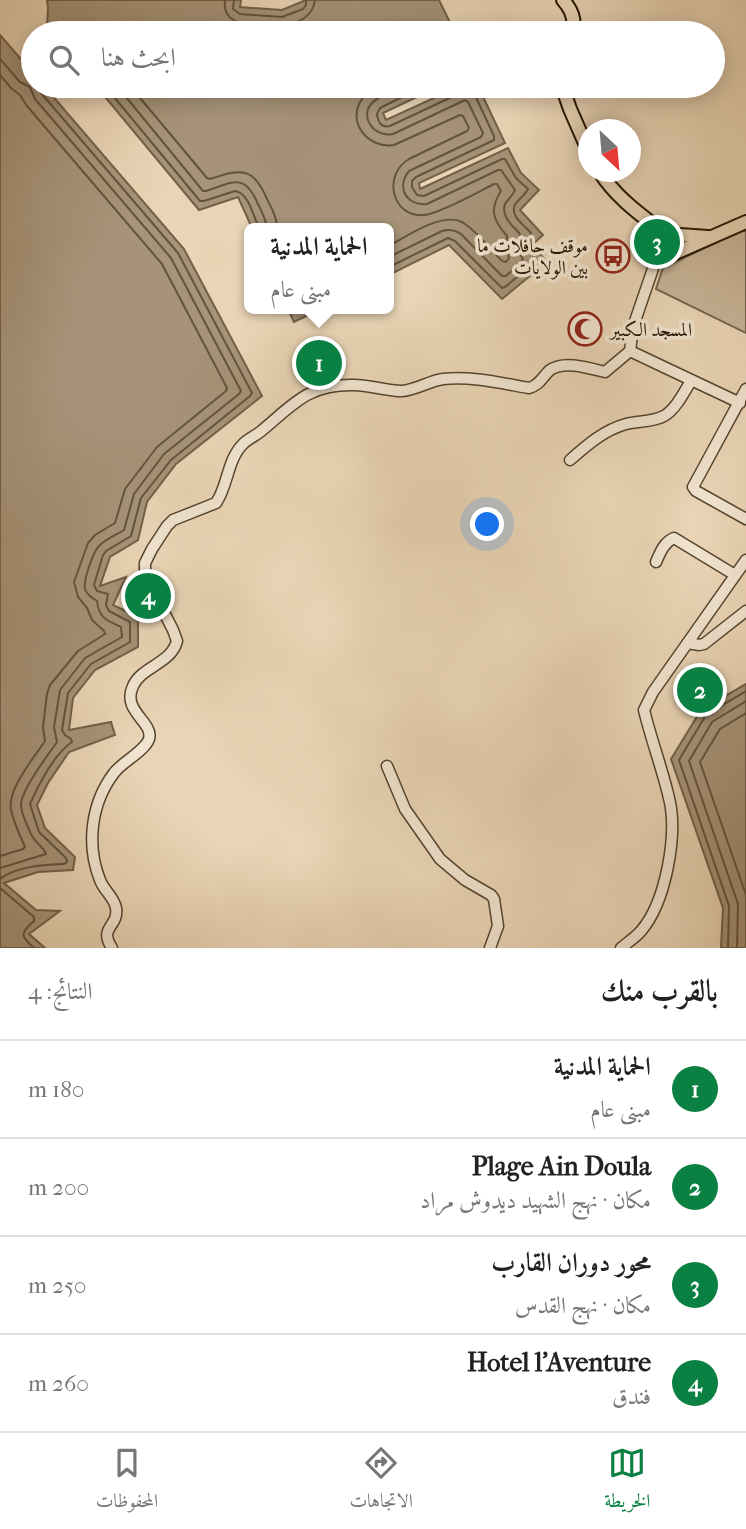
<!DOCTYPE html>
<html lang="ar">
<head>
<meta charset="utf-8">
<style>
	:root { --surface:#fff; --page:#f2f2f2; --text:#222; --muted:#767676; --line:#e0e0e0; --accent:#0b8043 }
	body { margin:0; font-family:"IM FELL French Canon",Amiri,serif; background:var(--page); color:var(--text); direction:rtl }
	.compass { position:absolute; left:578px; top:119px; width:63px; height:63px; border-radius:50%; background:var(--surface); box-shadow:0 4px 18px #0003; rotate:154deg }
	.you { position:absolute; left:488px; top:525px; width:24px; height:24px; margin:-18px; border:5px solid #fff; border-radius:50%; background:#1a73e8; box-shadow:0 0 0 10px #1a73e833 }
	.badge { display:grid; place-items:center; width:46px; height:46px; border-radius:50%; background:var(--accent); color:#fff; font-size:23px; font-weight:700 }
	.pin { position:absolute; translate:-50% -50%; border:4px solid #fff; box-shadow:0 2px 7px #0006 }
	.popup { position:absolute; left:244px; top:223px; width:150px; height:91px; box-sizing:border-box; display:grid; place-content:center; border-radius:10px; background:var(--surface); filter:drop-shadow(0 2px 5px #0005); font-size:23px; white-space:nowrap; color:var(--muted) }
	.popup b { font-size:26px; color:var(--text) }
	.popup::after { content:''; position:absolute; left:50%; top:100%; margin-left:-14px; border:14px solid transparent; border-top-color:var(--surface) }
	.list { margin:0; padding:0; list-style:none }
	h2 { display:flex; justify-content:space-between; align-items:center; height:91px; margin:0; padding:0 28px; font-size:30px }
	h2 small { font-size:23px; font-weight:400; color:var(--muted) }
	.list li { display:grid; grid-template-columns:46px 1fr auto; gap:21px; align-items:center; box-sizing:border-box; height:98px; padding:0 28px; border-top:2px solid var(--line) }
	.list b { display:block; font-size:26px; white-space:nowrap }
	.list p { margin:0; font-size:23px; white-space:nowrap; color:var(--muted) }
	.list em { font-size:23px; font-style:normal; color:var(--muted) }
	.icon { flex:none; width:38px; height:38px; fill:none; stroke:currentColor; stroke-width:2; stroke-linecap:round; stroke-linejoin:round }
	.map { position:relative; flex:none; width:746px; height:948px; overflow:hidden; direction:ltr }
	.search { position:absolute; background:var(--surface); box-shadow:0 4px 18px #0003; left:21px; right:21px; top:21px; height:77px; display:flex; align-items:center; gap:18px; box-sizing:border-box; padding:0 24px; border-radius:38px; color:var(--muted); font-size:26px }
	.sheet { height:483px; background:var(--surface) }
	nav { display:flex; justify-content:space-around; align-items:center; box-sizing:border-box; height:98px; border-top:2px solid var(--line); background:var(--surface); font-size:19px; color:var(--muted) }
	nav a { display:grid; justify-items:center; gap:4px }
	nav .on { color:var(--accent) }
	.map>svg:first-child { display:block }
</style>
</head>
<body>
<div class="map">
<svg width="746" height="948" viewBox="0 0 746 948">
	<rect width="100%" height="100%" fill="#ead5b6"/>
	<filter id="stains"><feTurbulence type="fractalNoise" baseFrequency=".00286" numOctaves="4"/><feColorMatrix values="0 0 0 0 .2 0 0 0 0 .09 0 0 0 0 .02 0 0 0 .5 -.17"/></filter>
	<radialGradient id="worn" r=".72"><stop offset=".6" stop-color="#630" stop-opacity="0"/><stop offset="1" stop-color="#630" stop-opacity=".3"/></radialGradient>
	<path fill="#c8b497" stroke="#76644c" stroke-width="2" d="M742,230l4,2v101l-90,-44 7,-21z"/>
	<g fill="#a69378" stroke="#726048" stroke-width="2">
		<path d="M47,0h194l-1,7 42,3 24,-10h133l16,33h-402l-6,-7 1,-18z"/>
		<path d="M0,35l33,38v13h11l140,163 78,147 -86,68 -29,38 -9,38 -28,17 -10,29 26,-9 -13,28 25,12v30l-43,23 -22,28 -4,32 42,-8 4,13 -46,17 -21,31 -11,22 8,23 30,29 -2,13 -35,2 -34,11 32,27 24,1 -31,23 16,14h-45z"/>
		<path d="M96,86h344l-57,27 3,7 74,-34h18l27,57 -86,40 1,6 88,-41 13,25 18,17 -19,20 23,25 -11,10 15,17 -45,37 -53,-54 -60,30v-47h-137l-14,-31 -39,13z"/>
		<path d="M288,309h33l-27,13z"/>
		<path d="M746,684v264h-25l2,-40 -52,-149 30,-49z"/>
	</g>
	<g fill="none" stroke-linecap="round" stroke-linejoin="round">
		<g stroke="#64543c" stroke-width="2">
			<path d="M225,0c-4,30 36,25 56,26 16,-2 32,-9 34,-26"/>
			<path d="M234,0l-1,9 7,5 42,3 21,-8 3,-4v-5"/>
			<path d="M0,59l20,23 10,5 5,12 136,159 70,133 -2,3 -75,60 -30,40 -10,36c-8,5 -18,9 -25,16 -6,6 -16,35 -14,43 2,6 7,9 12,12 2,18 10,19 24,26l1,10 -37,21 -25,32 -6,37 3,15c-9,13 -36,48 -36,63 0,9 6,19 9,27 3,9 13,14 16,22l-46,14"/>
			<path d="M0,75l11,13 9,7 7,11 135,158 65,124 -1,3 -69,56 -32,42 -10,34 -20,12 -7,8 -14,39 4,15 9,11 5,12 12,11 1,3 -27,17 -28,34 -3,9 -4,33 2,14c-11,17 -38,48 -34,69 3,13 9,26 14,37l-2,2 -23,7"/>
			<path d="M105,86l95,115h4l31,-10c13,2 17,21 22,32l1,5"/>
			<path d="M117,86l86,105h3c26,-8 38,-19 51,11 4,8 9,17 10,26"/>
			<path d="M130,86l77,92 3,1c33,-11 43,-12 58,22 5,9 9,17 9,27"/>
			<path d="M380,86c-7,3 -13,6 -18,13 -16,23 6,50 32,46l66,-30 3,1 6,12 -2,3 -58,28c-27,16 -17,59 15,56 15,-1 54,-23 70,-31h3l4,7c-12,19 -8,29 6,45v12l2,10 -3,4 -4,-1c-11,-11 -26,-31 -40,-39 -20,-10 -55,14 -73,24"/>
			<path d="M424,86l-44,22 -3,6c1,8 4,14 13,12l66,-31 4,-3 1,-6"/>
			<path d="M389,257l53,-26c7,-2 13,-1 19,3l41,42h4l17,-16 -6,-13 3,-13c-8,-9 -19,-17 -15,-30 3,-5 8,-9 10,-14l-14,-20h-3l-71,34c-21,2 -31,-17 -18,-33l72,-34 2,-4 -15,-31 -3,-2 -72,34c-19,4 -35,-18 -20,-32 8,-8 21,-12 31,-16"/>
			<path d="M389,267l59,-29 7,3 47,47 3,-1 30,-25v-3l-9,-13 5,-13c-7,-8 -23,-18 -15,-30 4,-5 9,-8 12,-14l-12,-11 -11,-19h-3l-78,37 -7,-1 -5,-8v-6l4,-4 78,-37v-4l-21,-45v-5"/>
			<path d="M746,713l-26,16 -20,33 46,133"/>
			<path d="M0,879c17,-13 43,-14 64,-15l3,-2 -1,-4 -27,-26 -9,-28c8,-19 25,-51 42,-62l-1,-3 -6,-4 -3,-5 6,-37 23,-29 39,-22v-20l-21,-11 -3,-6 2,-11 -11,-3 -3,-6 9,-30 3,-4 25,-15 10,-38 30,-38 79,-64 2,-3 -74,-140 -137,-160 -2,-7"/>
			<path d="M0,888l34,29v4c-14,12 -14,15 0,27"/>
			<path d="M728,948l1,-42 -50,-146 27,-45 40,-24"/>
			<path d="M737,948l1,-44 -49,-143 23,-39 34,-21"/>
		</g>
		<defs>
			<g id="minor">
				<path d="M630,351l110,52"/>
				<path d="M630,351l3,-24 25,-73"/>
				<path d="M746,389l-53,98 3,4 50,28"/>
				<path d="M570,460c17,-15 34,-30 56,-36 12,-3 27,-2 38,-8 12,-7 20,-24 27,-35"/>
				<path d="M656,562c4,-9 8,-20 18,-24l61,37"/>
				<path d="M688,643l11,2 5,-1 42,-33"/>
				<path d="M387,766l18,43 35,50 25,21 26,15 3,4 4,27 -8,22"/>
				<path d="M112,948c-14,-21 7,-21 4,-40 -2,-11 -12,-17 -16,-28 -14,-35 -9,-77 14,-107 8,-11 31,-22 35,-34 5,-17 -28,-28 -16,-53 9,-20 38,-22 44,-45l-4,-11 -28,-55v-12l7,-14 15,-23 6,-6 43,-17c12,-17 11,-43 27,-59 5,-5 12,-8 17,-12 33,-27 47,-48 94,-47 16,0 32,6 48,6 14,-1 27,-10 41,-12 29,-3 57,4 86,9 11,-3 13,-11 21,-18 14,-10 39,-2 55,2l25,-21"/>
				<path d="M621,948c6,-5 15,-11 20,-17 25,-29 37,-97 28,-133 -7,-30 -18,-59 -25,-88l9,-18 93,-132"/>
			</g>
			<g id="major">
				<path d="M563,0c9,10 13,21 9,33"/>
				<path d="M562,86l8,23 18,41"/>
				<path d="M600,172c14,23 38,41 59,57"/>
				<circle cx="657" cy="242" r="12"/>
				<path d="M666,234l42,3"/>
				<path d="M664,252l4,2h5l73,-32"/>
			</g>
		</defs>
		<use href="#minor" stroke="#55442e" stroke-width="13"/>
		<use href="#major" stroke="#231400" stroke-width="16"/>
		<use href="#minor" stroke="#f1e4d0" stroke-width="10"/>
		<use href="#major" stroke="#ead5b6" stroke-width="12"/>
	</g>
	<defs>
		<symbol id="bus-ring" viewBox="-11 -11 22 22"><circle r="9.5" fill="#f1e4d0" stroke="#8f2418" stroke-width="1.5"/><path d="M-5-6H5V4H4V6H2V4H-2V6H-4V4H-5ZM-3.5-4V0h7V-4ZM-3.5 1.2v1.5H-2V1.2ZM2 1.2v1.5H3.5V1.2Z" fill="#8f2418"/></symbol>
		<symbol id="mosque-ring" viewBox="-11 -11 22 22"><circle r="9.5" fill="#f1e4d0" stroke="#8f2418" stroke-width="1.5"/><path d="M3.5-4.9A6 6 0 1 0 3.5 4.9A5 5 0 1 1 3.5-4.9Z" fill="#8f2418"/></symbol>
	</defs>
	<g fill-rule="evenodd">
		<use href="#bus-ring" x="594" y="237" width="38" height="38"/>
		<use href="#mosque-ring" x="566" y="310" width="38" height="38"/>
	</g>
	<g text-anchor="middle" stroke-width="7" stroke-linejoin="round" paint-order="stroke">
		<g font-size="19" fill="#231400" stroke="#f1e4d0" text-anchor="end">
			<text x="588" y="252">موقف حافلات ما<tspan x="588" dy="22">بين الولايات</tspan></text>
			<text x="610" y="336" text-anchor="start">المسجد الكبير</text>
		</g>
	</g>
	<rect width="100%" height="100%" filter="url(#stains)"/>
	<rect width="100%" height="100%" fill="url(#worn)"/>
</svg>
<svg class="compass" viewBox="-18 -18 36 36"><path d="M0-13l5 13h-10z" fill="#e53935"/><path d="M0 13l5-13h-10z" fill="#767676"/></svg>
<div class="you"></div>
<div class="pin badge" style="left:319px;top:363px">1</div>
<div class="popup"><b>الحماية المدنية</b>مبنى عام</div>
<div class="pin badge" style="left:700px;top:690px">2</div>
<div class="pin badge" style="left:657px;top:242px">3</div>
<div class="pin badge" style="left:148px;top:596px">4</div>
<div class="search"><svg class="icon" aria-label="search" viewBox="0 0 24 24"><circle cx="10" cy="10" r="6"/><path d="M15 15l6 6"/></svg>ابحث هنا</div>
</div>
<section class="sheet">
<h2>بالقرب منك<small>النتائج: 4</small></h2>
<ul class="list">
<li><span class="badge">1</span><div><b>الحماية المدنية</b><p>مبنى عام</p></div><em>180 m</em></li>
<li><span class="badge">2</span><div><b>Plage Ain Doula</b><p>مكان · نهج الشهيد ديدوش مراد</p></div><em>200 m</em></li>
<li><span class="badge">3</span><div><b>محور دوران القارب</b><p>مكان · نهج القدس</p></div><em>250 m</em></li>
<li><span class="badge">4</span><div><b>Hotel l'Aventure</b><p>فندق</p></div><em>260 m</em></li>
</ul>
</section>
<nav>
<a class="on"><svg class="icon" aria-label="map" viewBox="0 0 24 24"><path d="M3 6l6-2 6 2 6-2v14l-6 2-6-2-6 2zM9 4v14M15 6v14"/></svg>الخريطة</a>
<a><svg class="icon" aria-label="directions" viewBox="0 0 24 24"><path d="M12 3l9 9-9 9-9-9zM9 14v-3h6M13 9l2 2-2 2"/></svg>الاتجاهات</a>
<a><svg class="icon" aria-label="saved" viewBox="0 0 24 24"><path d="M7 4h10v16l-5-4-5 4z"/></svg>المحفوظات</a>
</nav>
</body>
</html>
